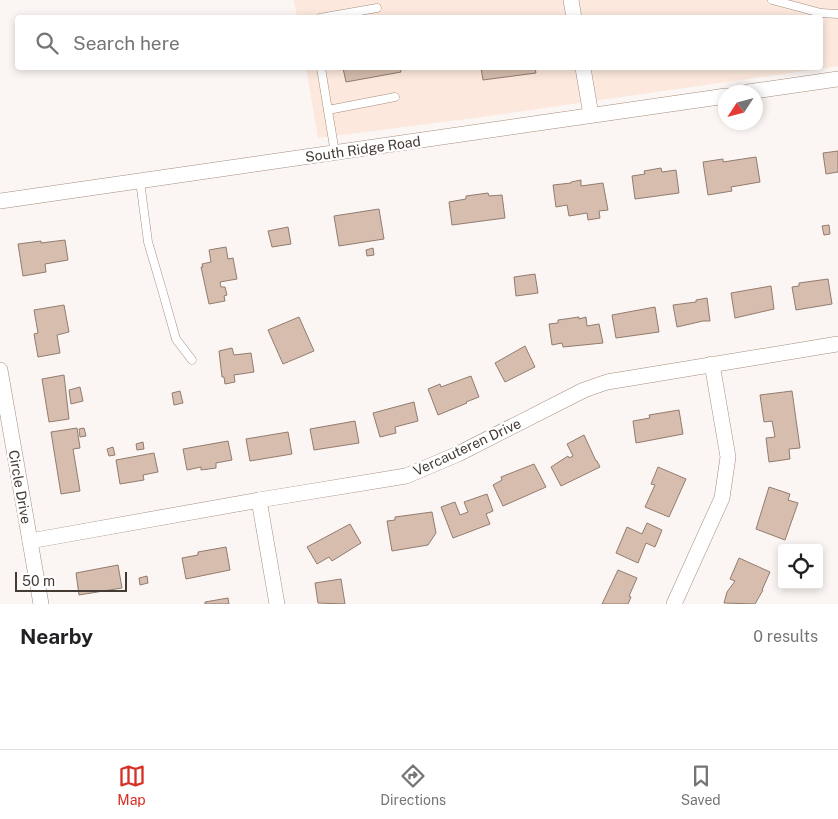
<!DOCTYPE html>
<html lang="en">
<head>
<meta charset="utf-8">
<style>
	:root { --surface:#fff; --page:#f6f6f6; --text:#202124; --muted:#757577; --line:#e0e0e0; --accent:#d93025 }
	body { margin:0; font-family:"Public Sans",sans-serif; background:var(--page); color:var(--text) }
	.controls { position:absolute; right:15px; bottom:15px; display:grid; overflow:hidden; border-radius:5px; box-shadow:0 2px 8px #0003 }
	.controls button { width:45px; height:45px; display:grid; place-items:center; padding:0; border:0; border-bottom:1px solid var(--line); background:var(--surface); color:var(--text); font:25px sans-serif }
	.compass { position:absolute; left:718px; top:85px; width:45px; height:45px; border-radius:50%; background:var(--surface); box-shadow:0 2px 8px #0003; rotate:234deg }
	.scale { position:absolute; left:15px; bottom:12px; width:112px; box-sizing:border-box; padding-left:5px; border:2px solid #443a34; border-top:0; font-size:14px; line-height:18px; white-space:nowrap; color:#443a34; -webkit-text-stroke:4px #fff; paint-order:stroke }
	.list { margin:0; padding:0; list-style:none }
	h2 { display:flex; justify-content:space-between; align-items:center; height:65px; margin:0; padding:0 20px; font-size:21px }
	h2 small { font-size:16px; font-weight:400; color:var(--muted) }
	.icon { flex:none; width:28px; height:28px; fill:none; stroke:currentColor; stroke-width:2; stroke-linecap:round; stroke-linejoin:round }
	.map { position:relative; flex:none; width:838px; height:604px; overflow:hidden }
	.search { position:absolute; background:var(--surface); box-shadow:0 2px 8px #0003; left:15px; right:15px; top:15px; height:55px; display:flex; align-items:center; gap:12px; box-sizing:border-box; padding:0 18px; border-radius:5px; color:var(--muted); font-size:19px }
	.sheet { height:145px; background:var(--surface) }
	nav { display:flex; justify-content:space-around; align-items:center; box-sizing:border-box; height:70px; border-top:1px solid var(--line); background:var(--surface); font-size:14px; color:var(--muted) }
	nav a { display:grid; justify-items:center; gap:2px }
	nav .on { color:var(--accent) }
	.map>svg:first-child { display:block }
</style>
</head>
<body>
<div class="map">
<svg width="838" height="604" viewBox="0 0 838 604">
	<rect width="100%" height="100%" fill="#fbf6f3"/>
	<path fill="#fce8dc" d="M294,0h544v66l-356,51 -164,21 -12,-70h514v-50h-523z"/>
	<g fill="#d6bdae" stroke="#927c6e">
		<path d="M343,68h57l1,4 -55,10z"/>
		<path d="M481,68h54l1,5 -53,7z"/>
		<path d="M838,151v21l-12,2 -3,-21z"/>
		<path d="M756,157l4,25 -29,5 1,4 -24,4 -5,-33 20,-3v3z"/>
		<path d="M661,168l1,4 14,-2 3,23 -44,6 -3,-23 13,-2 -1,-3z"/>
		<path d="M581,180v6l22,-3 5,27 -9,1 1,7 -12,2 -1,-7 -18,3 -2,-11 -11,2 -3,-22 18,-2v-1z"/>
		<path d="M488,193l1,3 13,-1 3,23 -53,7 -3,-23 17,-3v-3z"/>
		<path d="M379,209l5,30 -45,7 -5,-30z"/>
		<path d="M829,225l1,9 -6,1 -2,-9z"/>
		<path d="M288,227l3,17 -19,3 -4,-16z"/>
		<path d="M65,240l3,20 -23,4 1,8 -23,4 -5,-32 23,-3v2z"/>
		<path d="M226,247l2,12 5,-1 4,21 -17,3 1,5h4l2,8 -3,1 1,5 -16,3 -8,-37h2l-1,-3 9,-2 -2,-12z"/>
		<path d="M373,248l1,7 -7,1 -1,-6z"/>
		<path d="M535,274l3,19 -22,3 -2,-19z"/>
		<path d="M828,279l4,25 -36,6 -4,-23 7,-1v-3z"/>
		<path d="M771,286l3,23 -39,9 -4,-25z"/>
		<path d="M707,298l3,23h-7l-26,6 -4,-22 23,-3v-2z"/>
		<path d="M64,305l5,27 -12,3 3,18 -22,4 -4,-23 4,-1 -4,-23z"/>
		<path d="M655,307l4,25 -43,6 -4,-23z"/>
		<path d="M299,317l15,34 -31,13 -15,-34z"/>
		<path d="M579,317v2l7,-2 1,9 12,-2 4,19 -40,4 -1,-4 -10,2 -3,-21 9,-1v-3z"/>
		<path d="M525,346l10,21 -30,15 -10,-19z"/>
		<path d="M232,348l2,7 17,-2 3,19 -20,3 1,7 -10,2 -1,-7h-2l-3,-26z"/>
		<path d="M64,375l5,44 -20,3 -7,-43z"/>
		<path d="M471,376l8,21 -13,5 1,1 -29,12 -10,-26 12,-5 1,3z"/>
		<path d="M80,387l3,14 -12,3 -2,-14z"/>
		<path d="M180,391l3,12 -9,2 -2,-12z"/>
		<path d="M792,391l8,57 -11,1 1,10 -21,3 -3,-24 9,-1 -3,-16 -8,1 -4,-27z"/>
		<path d="M414,402l4,19 -23,6 1,6 -16,4 -7,-24z"/>
		<path d="M679,410l4,24 -47,9 -3,-22 17,-3 -1,-3z"/>
		<path d="M355,421l4,22 -45,7 -4,-21z"/>
		<path d="M77,428l3,20 -7,1 7,42 -19,3 -10,-62z"/>
		<path d="M84,428l2,8 -6,1 -1,-8z"/>
		<path d="M288,432l4,22 -42,7 -4,-22z"/>
		<path d="M584,435l12,26h1l3,6 -39,19 -10,-19 17,-11 1,2 4,-2 -6,-12z"/>
		<path d="M228,441l4,19 -16,3v5l-15,2v-3l-14,3 -4,-21z"/>
		<path d="M143,442l1,7 -7,1 -1,-6z"/>
		<path d="M113,447l2,8 -6,1 -2,-7z"/>
		<path d="M154,453l4,19 -15,3 1,5 -24,4 -4,-24z"/>
		<path d="M534,464l12,23 -43,19 -10,-21 9,-5 -1,-3z"/>
		<path d="M658,467l28,12 -17,38 -24,-10 10,-22 -4,-1z"/>
		<path d="M769,487l21,7 -2,6 10,3 -13,37 -29,-11z"/>
		<path d="M487,494l6,17 -7,3 4,10 -37,14 -12,-31 14,-5 5,13 8,-3 -4,-10z"/>
		<path d="M432,512l4,21 -8,12 -36,6 -5,-30 8,-1v-3z"/>
		<path d="M647,523l15,7 -7,17 -9,-4 -8,20 -22,-10 11,-26 15,7z"/>
		<path d="M350,524l11,19 -29,18 -3,-4 -12,7 -10,-17z"/>
		<path d="M226,547l4,23 -44,9 -4,-21 16,-3v-3z"/>
		<path d="M739,558l31,14 -8,18h1l-8,14 -31,-1 3,-11 8,-11 -5,-2z"/>
		<path d="M118,565l4,23 -43,7 -3,-22z"/>
		<path d="M618,570l19,8 -8,18 2,1 -3,7h-26z"/>
		<path d="M147,576l1,7 -8,2 -1,-7z"/>
		<path d="M341,579l4,25 -27,-1 -3,-20z"/>
		<path d="M228,598l1,6h-24v-2z"/>
	</g>
	<g fill="none" stroke-linecap="round" stroke-linejoin="round">
		<defs>
			<g id="service">
				<path d="M772,0l49,13 17,1"/>
				<path d="M320,18l57,-10"/>
				<path d="M321,68l14,85"/>
				<path d="M328,110l67,-13"/>
				<path d="M140,181l8,61 15,51 13,46 16,21"/>
			</g>
			<g id="minor">
				<path d="M571,0l3,18"/>
				<path d="M583,68l8,47"/>
				<path d="M748,92l90,-13"/>
				<path d="M0,201l726,-105"/>
				<path d="M0,370l41,234"/>
				<path d="M259,500l18,104"/>
				<path d="M30,541l229,-41 147,-24 52,-22 126,-64 23,-8 231,-38"/>
				<path d="M674,604l48,-106 6,-41 -16,-93"/>
			</g>
		</defs>
		<use href="#service" stroke="#a58e7f" stroke-width="9"/>
		<use href="#minor" stroke="#a58e7f" stroke-width="16"/>
		<use href="#service" stroke="#fff" stroke-width="8"/>
		<use href="#minor" stroke="#fff" stroke-width="15"/>
	</g>
	<g text-anchor="middle" stroke-width="4.5" stroke-linejoin="round" paint-order="stroke">
		<g font-size="14" fill="#443a34" stroke="#fff">
			<text transform="translate(363 149) rotate(-8)" y="5">South Ridge Road</text>
			<text transform="translate(467 447) rotate(-25)" y="5">Vercauteren Drive</text>
			<text transform="translate(20 487) rotate(80)" y="5">Circle Drive</text>
		</g>
	</g>
</svg>
<div class="controls">
<button><svg class="icon" aria-label="locate" viewBox="0 0 24 24"><circle cx="12" cy="12" r="6"/><path d="M12 2v4M12 18v4M2 12h4M18 12h4"/></svg></button>
</div>
<svg class="compass" viewBox="-18 -18 36 36"><path d="M0-13l5 13h-10z" fill="#e53935"/><path d="M0 13l5-13h-10z" fill="#757577"/></svg>
<div class="scale">50 m</div>
<div class="search"><svg class="icon" aria-label="search" viewBox="0 0 24 24"><circle cx="10" cy="10" r="6"/><path d="M15 15l6 6"/></svg>Search here</div>
</div>
<section class="sheet">
<h2>Nearby<small>0 results</small></h2>
<ul class="list">
</ul>
</section>
<nav>
<a class="on"><svg class="icon" aria-label="map" viewBox="0 0 24 24"><path d="M3 6l6-2 6 2 6-2v14l-6 2-6-2-6 2zM9 4v14M15 6v14"/></svg>Map</a>
<a><svg class="icon" aria-label="directions" viewBox="0 0 24 24"><path d="M12 3l9 9-9 9-9-9zM9 14v-3h6M13 9l2 2-2 2"/></svg>Directions</a>
<a><svg class="icon" aria-label="saved" viewBox="0 0 24 24"><path d="M7 4h10v16l-5-4-5 4z"/></svg>Saved</a>
</nav>
</body>
</html>
